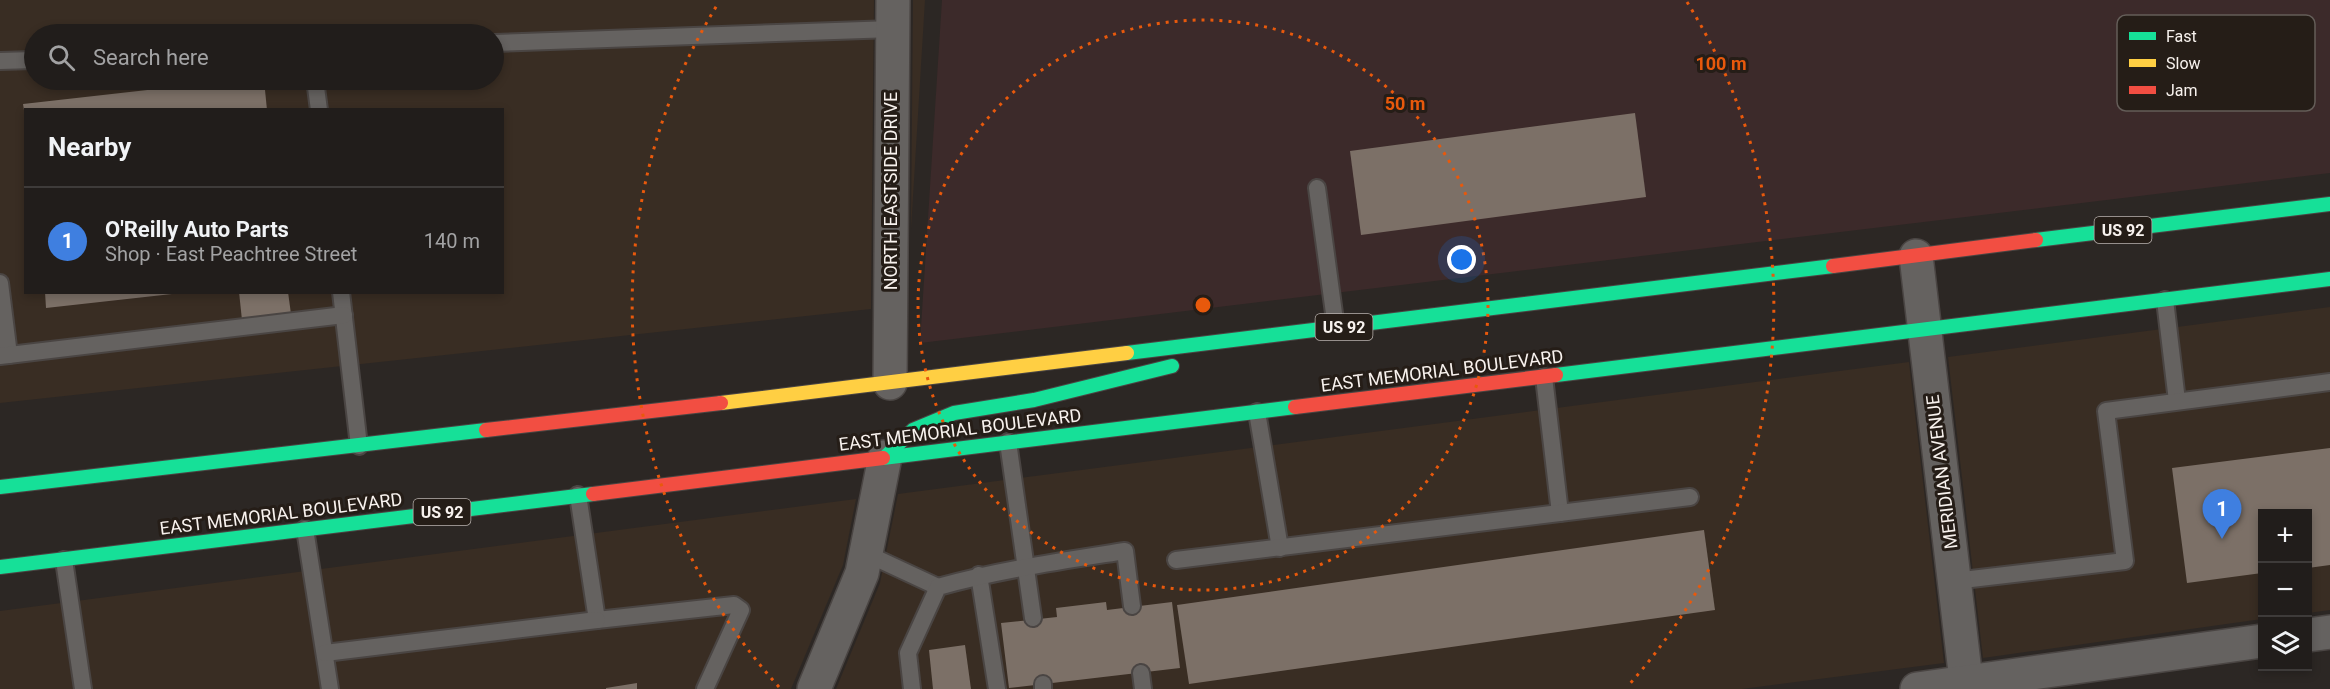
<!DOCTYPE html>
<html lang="en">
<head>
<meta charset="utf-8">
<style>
	:root { --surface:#211d1b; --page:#2d2a28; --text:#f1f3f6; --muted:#a2a2a3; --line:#3e3b3a; --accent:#b1aba7 }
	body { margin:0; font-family:Roboto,sans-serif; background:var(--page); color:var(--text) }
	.controls { position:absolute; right:18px; bottom:18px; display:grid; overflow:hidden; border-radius:0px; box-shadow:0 3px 9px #0003 }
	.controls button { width:54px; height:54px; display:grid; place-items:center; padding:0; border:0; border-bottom:2px solid var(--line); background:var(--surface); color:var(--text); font:30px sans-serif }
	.you { position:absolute; left:1462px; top:260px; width:21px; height:21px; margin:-15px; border:4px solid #fff; border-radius:50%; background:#1a73e8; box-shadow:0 0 0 9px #1a73e833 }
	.badge { display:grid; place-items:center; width:39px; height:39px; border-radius:50%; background:var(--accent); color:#fff; font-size:20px; font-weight:700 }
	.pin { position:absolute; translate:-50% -50px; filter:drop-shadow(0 2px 3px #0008) }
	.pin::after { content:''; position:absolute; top:32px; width:21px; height:18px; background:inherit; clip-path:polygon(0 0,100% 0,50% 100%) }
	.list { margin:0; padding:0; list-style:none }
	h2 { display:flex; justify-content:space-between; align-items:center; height:78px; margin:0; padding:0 24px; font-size:26px }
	h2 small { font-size:20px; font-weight:400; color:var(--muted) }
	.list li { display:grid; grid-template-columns:39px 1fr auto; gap:18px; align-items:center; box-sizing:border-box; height:108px; padding:0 24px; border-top:2px solid var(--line) }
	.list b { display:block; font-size:22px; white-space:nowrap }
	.list p { margin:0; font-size:20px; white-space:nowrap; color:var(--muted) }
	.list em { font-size:20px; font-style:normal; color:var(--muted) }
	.icon { flex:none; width:33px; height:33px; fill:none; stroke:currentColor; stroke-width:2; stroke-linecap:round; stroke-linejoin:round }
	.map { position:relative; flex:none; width:2330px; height:689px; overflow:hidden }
	.search { position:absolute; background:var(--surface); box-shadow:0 3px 9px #0003; left:24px; top:24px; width:480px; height:66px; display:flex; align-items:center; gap:15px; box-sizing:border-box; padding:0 21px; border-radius:33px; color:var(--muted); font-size:22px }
	.panel { position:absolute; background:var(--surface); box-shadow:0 3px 9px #0003; left:24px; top:108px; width:480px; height:186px; border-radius:0px }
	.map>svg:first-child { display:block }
</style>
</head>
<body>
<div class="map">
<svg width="2330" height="689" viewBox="0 0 2330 689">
	<rect width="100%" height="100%" fill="#2c2724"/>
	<g fill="#392d23" fill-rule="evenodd">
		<path d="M0,0h874l-3,309 -871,94zM34,34h460v46h-460zM26,110h476v182h-476z"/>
		<path d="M913,0h12l-14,229z"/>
		<path d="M2330,307v303l-22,3v-99h-46v105l-279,39 -35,-301z"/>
		<path d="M1909,362l35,301 -202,26h-906l44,-106 18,-89z"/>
		<path d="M856,499l-13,66 -52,124h-791v-78z"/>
	</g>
	<path fill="#3c2a2a" d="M942,0h1388v173l-1410,170z"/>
	<g fill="#7c7067">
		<path d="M236,80h28l3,30h-243l-1,-6z"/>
		<path d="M1635,113l11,84 -285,38 -11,-84z"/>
		<path d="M45,292h127v2l-126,14z"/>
		<path d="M239,292h49l3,22 -49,6z"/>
		<path d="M2330,448v117l-22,3v-54h-46v59l-75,10 -15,-115z"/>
		<path d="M1704,530l11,80 -526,74 -12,-79z"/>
		<path d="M1106,602l1,8 65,-8 8,66 -171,20 -8,-65 56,-6 -1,-9z"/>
		<path d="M965,645l6,44h-38l-4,-39z"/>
		<path d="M637,683v6h-31v-1z"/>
	</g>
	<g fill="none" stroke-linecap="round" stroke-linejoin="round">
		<defs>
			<g id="lane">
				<path d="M494,43l399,-14"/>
				<path d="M0,61l34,-1"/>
				<path d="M315,80l4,30"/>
				<path d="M1317,188l19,140"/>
				<path d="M0,283l9,72"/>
				<path d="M341,292l18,154"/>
				<path d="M2165,300l12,101"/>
				<path d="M0,356l344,-41"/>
				<path d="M1544,377l16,136"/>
				<path d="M1257,412l23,136"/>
				<path d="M1008,442l25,176"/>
				<path d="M578,495l19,125 137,-15 7,5 -36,79"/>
				<path d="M305,529l25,160"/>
				<path d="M865,553l73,34"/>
				<path d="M64,560l19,129"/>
				<path d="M1176,560l514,-63"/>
				<path d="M979,575l18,114"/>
				<path d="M1954,581l171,-20 -19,-150 224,-29"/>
				<path d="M325,653l272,-33"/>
				<path d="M1141,673l2,16"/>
				<path d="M1043,684v5"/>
				<path d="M912,689l-4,-36 30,-66c61,-17 124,-26 187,-36l7,55"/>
			</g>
			<g id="street">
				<path d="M1916,256l51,433"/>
				<path d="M890,383l3,-383"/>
				<path d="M2308,635l22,-3"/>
				<path d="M814,689l48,-116 23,-116"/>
				<path d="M1917,689l345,-48"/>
			</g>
			<g id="fast">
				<path d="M2036,240l294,-36"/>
				<path d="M1127,353l706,-87"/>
				<path d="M1556,375l774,-96"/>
				<path d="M885,457l28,-27 41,-17 80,-13 138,-34"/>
				<path d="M883,458l412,-51"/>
				<path d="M0,487l486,-57"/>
				<path d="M0,567l593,-73"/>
			</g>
			<path id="slow" d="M721,403l406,-50"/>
			<g id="jam">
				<path d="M1833,266l203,-26"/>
				<path d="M1295,407l261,-32"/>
				<path d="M486,430l235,-27"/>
				<path d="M593,494l290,-36"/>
			</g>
		</defs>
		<use href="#lane" stroke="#4a4543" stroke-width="20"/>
		<use href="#street" stroke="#4a4543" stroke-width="36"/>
		<use href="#fast" stroke="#4a4543" stroke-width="16"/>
		<use href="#slow" stroke="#4a4543" stroke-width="16"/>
		<use href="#jam" stroke="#4a4543" stroke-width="16"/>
		<use href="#lane" stroke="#656260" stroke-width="16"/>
		<use href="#street" stroke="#656260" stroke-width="33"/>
		<use href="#fast" stroke="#16e098" stroke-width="14"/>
		<use href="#slow" stroke="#ffcf43" stroke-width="14"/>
		<use href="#jam" stroke="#f24e42" stroke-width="14"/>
	</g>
	<g fill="none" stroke="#e8590c" stroke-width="3" stroke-dasharray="3 6">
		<circle cx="1203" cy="305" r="285"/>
		<path d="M779 687A571 571 0 0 1 719 2M1687 2A571 571 0 0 1 1627 687"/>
	</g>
	<g text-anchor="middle" stroke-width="6" stroke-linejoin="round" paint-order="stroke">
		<g fill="#251d17" stroke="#b9b2ae" stroke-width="1.5">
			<rect x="2094.5" y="217" width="57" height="26" rx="4.5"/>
			<rect x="1315.5" y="314" width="57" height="26" rx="4.5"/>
			<rect x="413.5" y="499" width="57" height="26" rx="4.5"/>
		</g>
		<g font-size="16" font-weight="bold" fill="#f8f2ee">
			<text x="2123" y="236">US 92</text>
			<text x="1344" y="333">US 92</text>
			<text x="442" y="518">US 92</text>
		</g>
		<g font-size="18" fill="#f8f2ee" stroke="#251d17">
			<text transform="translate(891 191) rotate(-90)" y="6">NORTH EASTSIDE DRIVE</text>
			<text transform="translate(1442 371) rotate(-7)" y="6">EAST MEMORIAL BOULEVARD</text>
			<text transform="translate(960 430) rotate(-7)" y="6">EAST MEMORIAL BOULEVARD</text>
			<text transform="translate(1942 472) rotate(-97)" y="6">MERIDIAN AVENUE</text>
			<text transform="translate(281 514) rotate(-7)" y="6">EAST MEMORIAL BOULEVARD</text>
		</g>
	</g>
	<rect x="2117" y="15" width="198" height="96" rx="9" fill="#251d17" stroke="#645d58" stroke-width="1.5"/>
	<rect x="2129" y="32" width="27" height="8" fill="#16e098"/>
	<rect x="2129" y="59" width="27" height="8" fill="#ffcf43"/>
	<rect x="2129" y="86" width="27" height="8" fill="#f24e42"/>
	<g font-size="16" fill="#f8f2ee">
		<text x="2166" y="42">Fast</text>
		<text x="2166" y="69">Slow</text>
		<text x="2166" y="96">Jam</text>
	</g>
	<circle cx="1203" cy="305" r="9" fill="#e8590c" stroke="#251d17" stroke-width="3"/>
	<g font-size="18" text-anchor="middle" font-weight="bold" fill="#e8590c" stroke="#251d17" stroke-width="6" stroke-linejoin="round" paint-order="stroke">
		<text x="1721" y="70">100 m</text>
		<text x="1405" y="110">50 m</text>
	</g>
</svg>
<div class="controls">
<button>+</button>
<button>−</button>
<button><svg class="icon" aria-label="layers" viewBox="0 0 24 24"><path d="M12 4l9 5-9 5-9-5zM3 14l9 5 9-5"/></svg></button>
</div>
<div class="you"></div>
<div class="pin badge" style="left:2222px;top:539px;background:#3f7fe0">1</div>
<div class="search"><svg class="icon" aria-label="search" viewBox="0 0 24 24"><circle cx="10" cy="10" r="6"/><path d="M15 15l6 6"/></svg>Search here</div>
<section class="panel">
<h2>Nearby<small></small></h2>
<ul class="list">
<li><span class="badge" style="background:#3f7fe0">1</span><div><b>O'Reilly Auto Parts</b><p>Shop · East Peachtree Street</p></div><em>140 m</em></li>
</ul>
</section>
</div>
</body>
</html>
